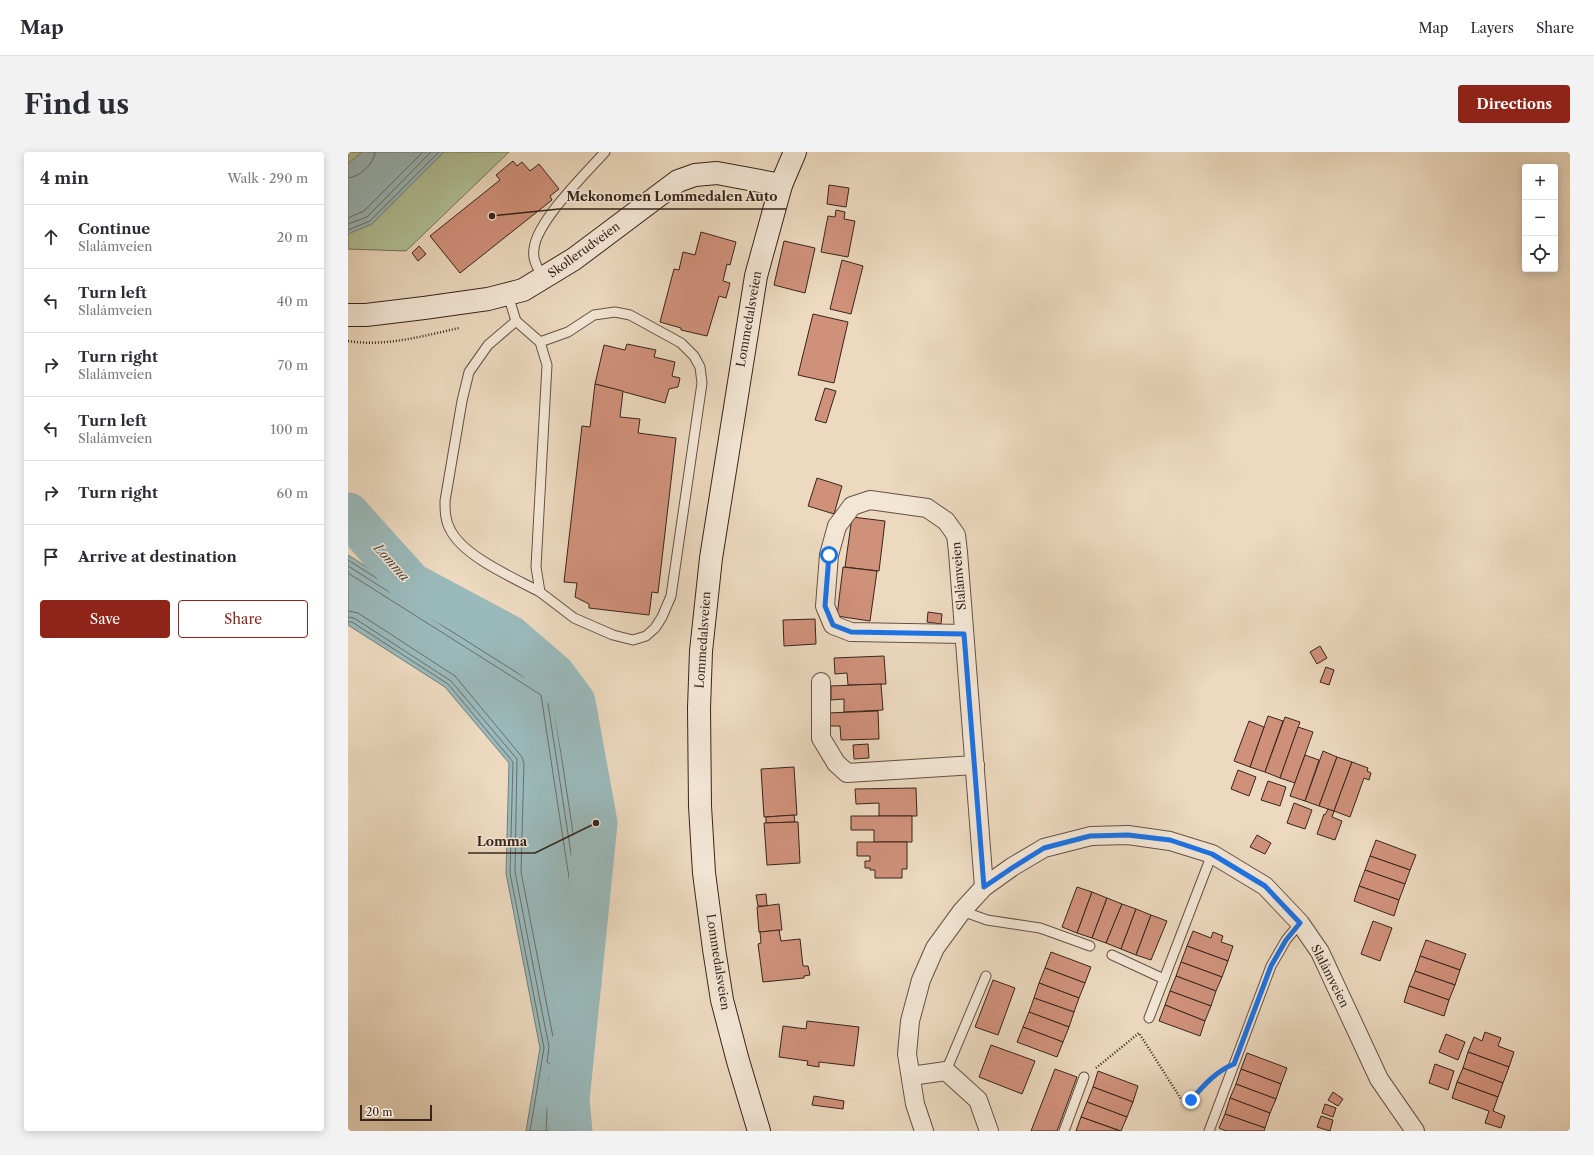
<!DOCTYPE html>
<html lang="en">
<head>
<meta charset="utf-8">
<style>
	:root { --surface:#fff; --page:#f2f2f3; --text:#2b2b33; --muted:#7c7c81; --line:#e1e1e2; --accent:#8f2418 }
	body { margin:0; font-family:"Libre Caslon Text",serif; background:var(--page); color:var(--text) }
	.controls { position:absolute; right:12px; top:12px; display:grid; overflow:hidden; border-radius:4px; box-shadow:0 2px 10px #0003 }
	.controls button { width:36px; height:36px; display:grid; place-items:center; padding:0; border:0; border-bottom:1px solid var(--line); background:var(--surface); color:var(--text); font:20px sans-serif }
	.scale { position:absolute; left:12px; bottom:10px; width:72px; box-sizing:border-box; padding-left:4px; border:2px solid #38241c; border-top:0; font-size:11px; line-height:14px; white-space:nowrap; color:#38241c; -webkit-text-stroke:3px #f3e6d5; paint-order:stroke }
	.stop { position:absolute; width:12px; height:12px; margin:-9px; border:3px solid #1a73e8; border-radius:50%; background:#fff }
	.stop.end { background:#1a73e8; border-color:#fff; box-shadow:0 1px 4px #0008 }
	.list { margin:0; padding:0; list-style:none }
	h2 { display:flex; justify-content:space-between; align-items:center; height:52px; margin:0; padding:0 16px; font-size:17px }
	h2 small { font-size:13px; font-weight:400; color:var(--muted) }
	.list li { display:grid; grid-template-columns:26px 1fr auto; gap:12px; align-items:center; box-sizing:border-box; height:64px; padding:0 16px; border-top:1px solid var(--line) }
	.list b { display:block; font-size:15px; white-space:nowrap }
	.list p { margin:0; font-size:13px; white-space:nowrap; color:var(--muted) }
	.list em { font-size:13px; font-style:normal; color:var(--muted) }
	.actions { display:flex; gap:8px; padding:12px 16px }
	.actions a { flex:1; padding:9px 0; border:1px solid var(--accent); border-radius:4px; text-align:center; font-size:14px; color:var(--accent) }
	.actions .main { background:var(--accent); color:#fff }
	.icon { flex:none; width:22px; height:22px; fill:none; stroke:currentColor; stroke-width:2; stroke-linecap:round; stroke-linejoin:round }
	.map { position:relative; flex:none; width:1222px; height:979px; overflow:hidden; border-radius:4px }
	header { display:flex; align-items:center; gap:24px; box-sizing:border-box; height:56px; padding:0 20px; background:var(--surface); border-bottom:1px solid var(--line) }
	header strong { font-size:19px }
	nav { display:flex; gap:22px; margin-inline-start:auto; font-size:14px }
	.intro { display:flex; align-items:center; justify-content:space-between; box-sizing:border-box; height:96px; padding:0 24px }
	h1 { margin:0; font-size:28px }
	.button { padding:10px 18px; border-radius:4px; background:var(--accent); color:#fff; font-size:14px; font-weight:700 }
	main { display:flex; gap:24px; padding:0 24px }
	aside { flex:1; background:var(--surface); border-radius:4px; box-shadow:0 2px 10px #0003 }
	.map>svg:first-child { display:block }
</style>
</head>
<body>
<header>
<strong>Map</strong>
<nav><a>Map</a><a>Layers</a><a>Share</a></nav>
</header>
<div class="intro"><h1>Find us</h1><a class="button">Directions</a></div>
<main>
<aside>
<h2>4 min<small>Walk · 290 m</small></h2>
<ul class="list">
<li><svg class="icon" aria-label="ahead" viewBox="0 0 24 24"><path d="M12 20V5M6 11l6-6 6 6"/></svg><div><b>Continue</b><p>Slalåmveien</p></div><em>20 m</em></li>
<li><svg class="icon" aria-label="left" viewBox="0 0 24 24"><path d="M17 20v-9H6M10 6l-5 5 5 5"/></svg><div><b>Turn left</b><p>Slalåmveien</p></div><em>40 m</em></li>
<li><svg class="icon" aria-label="right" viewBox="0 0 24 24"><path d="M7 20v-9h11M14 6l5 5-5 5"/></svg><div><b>Turn right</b><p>Slalåmveien</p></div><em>70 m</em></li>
<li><svg class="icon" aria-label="left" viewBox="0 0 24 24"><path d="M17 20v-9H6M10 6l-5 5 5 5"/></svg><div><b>Turn left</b><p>Slalåmveien</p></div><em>100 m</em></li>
<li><svg class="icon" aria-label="right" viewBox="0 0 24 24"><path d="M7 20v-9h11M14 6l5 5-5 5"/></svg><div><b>Turn right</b></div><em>60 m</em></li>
<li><svg class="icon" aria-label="arrive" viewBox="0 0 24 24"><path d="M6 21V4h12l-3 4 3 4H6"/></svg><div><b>Arrive at destination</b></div></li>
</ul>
<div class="actions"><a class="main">Save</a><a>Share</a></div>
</aside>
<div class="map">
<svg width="1222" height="979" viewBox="0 0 1222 979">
	<rect width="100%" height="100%" fill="#ecd9bf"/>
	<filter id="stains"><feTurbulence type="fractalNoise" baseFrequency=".005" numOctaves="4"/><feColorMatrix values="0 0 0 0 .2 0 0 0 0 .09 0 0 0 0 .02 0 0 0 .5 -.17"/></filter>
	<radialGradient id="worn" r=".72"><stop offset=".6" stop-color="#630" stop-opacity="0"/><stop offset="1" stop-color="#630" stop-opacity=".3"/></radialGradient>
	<path fill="#b1c097" stroke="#74725a" d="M0,0h161l-103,99 -58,-2z"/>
	<g fill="#9ab9ba" stroke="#737d7b">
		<path d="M14,0h82l-72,72 -24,10v-70z"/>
		<path d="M0,403l207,130 46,300 -48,93 -4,53h-23l14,-83 -34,-175 3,-110 -64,-76 -97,-62z"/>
	</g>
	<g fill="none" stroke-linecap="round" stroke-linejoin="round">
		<g stroke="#696e6b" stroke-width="1">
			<path d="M0,26c12,-1 26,-14 27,-26"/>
			<path d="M0,66l16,-7 59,-59"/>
			<path d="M0,72l19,-7 64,-65"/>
			<path d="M0,78l22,-9 69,-69"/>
			<path d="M0,408l203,128 45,296 -47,93 -3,54"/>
			<path d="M0,414l198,125 45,292 -41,81 -3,-2 2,-15 -34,-175 2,-113 -66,-78 -97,-63 -6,-1"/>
			<path d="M0,421l193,122 44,287 -29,56 -3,-1 -32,-165 3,-108 -2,-7 -67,-81 -97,-63 -10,-2"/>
			<path d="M0,470h4l96,62 65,78 -3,111 34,175 -14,83"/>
		</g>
		<path stroke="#9ab9ba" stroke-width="43" d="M0,362l63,70 99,53 44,38 20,27 22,121 -28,277 3,31"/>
	</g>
	<g fill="#d0917b" stroke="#38241c">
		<path d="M165,9l4,5 5,-4 8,9 9,-7 20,25 -9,7 2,4 -92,73 -30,-37 70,-56 -4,-5z"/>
		<path d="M481,33l20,3 -3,19 -19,-3z"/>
		<path d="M488,58l9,2 -1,7 11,2 -7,36 -27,-5 7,-36 7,1z"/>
		<path d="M353,80l35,10 -6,23 -3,-1 -4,17 7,2 -4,15 -7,-2 -12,40 -26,-6v-2l-21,-6 14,-53 5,1 4,-18 12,3z"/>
		<path d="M436,89l31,7 -10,45 -31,-8z"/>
		<path d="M71,94l7,8 -8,7 -6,-8z"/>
		<path d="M494,108l21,6 -12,48 -21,-5z"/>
		<path d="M465,162l35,8 -14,61 -36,-8z"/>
		<path d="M279,192l29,6 -2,7 21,5 -3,14 8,2 -2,9 -9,2 -4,14 -70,-19 9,-39 21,5z"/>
		<path d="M247,232l28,7 -3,26 20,2 -2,14 38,5 -18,155 -6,-1 -3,23 -60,-7v-4l-14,-7 2,-14 -13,-1 18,-156 8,1z"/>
		<path d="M477,236l11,3 -10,32 -11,-3z"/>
		<path d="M469,326l25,8 -8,28 -26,-8z"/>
		<path d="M504,365l33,4 -6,50 -34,-4z"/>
		<path d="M495,415l34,4 -7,50 -33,-5z"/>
		<path d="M580,460l14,2 -1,10 -14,-2z"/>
		<path d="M467,467l1,25 -32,2 -1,-26z"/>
		<path d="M972,494l7,12 -10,6 -7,-12z"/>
		<path d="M536,504l2,28 -38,1 -1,-12 -12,1 -1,-16z"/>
		<path d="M978,515l8,3 -5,15 -9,-3z"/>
		<path d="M533,532l2,26 -39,2v-13l-13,1v-14z"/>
		<path d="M530,559l1,28 -38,1 -1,-14h-12l-1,-13z"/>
		<path d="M920,564l15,5 -18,51 -15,-5z"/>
		<path d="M937,565l15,5 -20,56 -15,-6z"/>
		<path d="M901,569l15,6 -14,40 -16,-6z"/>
		<path d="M950,575l15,5 -18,51 -15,-5z"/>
		<path d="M520,592l1,14 -15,1 -1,-14z"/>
		<path d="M975,599l14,6 -18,49 -14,-5z"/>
		<path d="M957,603l14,5 -14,41 -15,-5z"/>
		<path d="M989,605l15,5 -18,49 -15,-5z"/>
		<path d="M1004,610l16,6 -1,3 4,2 -2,7 -5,-2 -14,39 -16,-6z"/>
		<path d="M446,615l3,48 -33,2 -3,-48z"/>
		<path d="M890,618l18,7 -7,19 -18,-7z"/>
		<path d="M920,629l18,6 -6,19 -19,-6z"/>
		<path d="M568,636l1,28h-38v-13l-23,1 -1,-15z"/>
		<path d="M946,651l18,7 -7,19 -18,-6z"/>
		<path d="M980,657l6,2 -2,6 10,4 -7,19 -18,-6 7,-20 1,1z"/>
		<path d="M446,663l1,7 -29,1v-6z"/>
		<path d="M503,664h61v26h-38v-12h-23z"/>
		<path d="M447,670h3l2,41 -33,2 -3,-42z"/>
		<path d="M909,683l14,8 -6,11 -15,-7z"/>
		<path d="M1028,688l40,15 -6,15 -40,-14z"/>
		<path d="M509,690h50v27h-5v9h-27v-8h-5v-2h-5v-7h5v-5h-13z"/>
		<path d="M1022,704l40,14 -5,14 -40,-14z"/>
		<path d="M1017,718l40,14 -6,16 -40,-14z"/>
		<path d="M1011,734l40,14 -5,16 -40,-15z"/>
		<path d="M729,735l15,5 -15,41 -15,-6z"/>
		<path d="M744,740l15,6 -15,40 -15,-5z"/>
		<path d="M418,742l1,12h-9l-2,-11z"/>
		<path d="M759,746l15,6 -16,39 -14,-5z"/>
		<path d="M431,752l3,26 -23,2 -2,-25z"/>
		<path d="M774,752l14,5 -15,40 -15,-6z"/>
		<path d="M788,757l15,6 -15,40 -15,-6z"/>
		<path d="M803,763l16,6 -16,39 -15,-5z"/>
		<path d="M1025,769l19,7 -12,33 -19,-7z"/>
		<path d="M431,778l2,11 19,-2 3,27h5l2,9 -6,1v2l-41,4 -5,-38 3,-1 -1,-11z"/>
		<path d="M845,779l18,7 2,-6 10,4 -2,6 12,4 -5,15 -41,-15z"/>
		<path d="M1078,788l40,14 -6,16 -40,-14z"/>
		<path d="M839,794l41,15 -6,16 -41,-15z"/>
		<path d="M703,800l40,15 -6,16 -40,-15z"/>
		<path d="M1072,804l40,14 -5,15 -40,-14z"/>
		<path d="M833,810l41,15 -6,14 -40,-15z"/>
		<path d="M697,816l40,15 -6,15 -40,-15z"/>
		<path d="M1067,819l40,14 -6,15 -40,-14z"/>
		<path d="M828,824l40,15 -5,15 -41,-15z"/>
		<path d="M645,828l22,8 -17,47 -23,-8z"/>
		<path d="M691,831l40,15 -5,14 -40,-14z"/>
		<path d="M1061,834l40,14 -5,16 -40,-14z"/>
		<path d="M822,839l41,15 -6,15 -40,-16z"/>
		<path d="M686,846l40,14 -5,15 -40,-15z"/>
		<path d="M817,853l40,16 -5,15 -41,-15z"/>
		<path d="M681,860l40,15 -6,15 -40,-15z"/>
		<path d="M459,869l52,6 -5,39 -35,-4v5l-12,-2 1,-4 -29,-4 4,-31 23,3z"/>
		<path d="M675,875l40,15 -6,15 -40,-15z"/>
		<path d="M1137,880l16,6 -3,8 16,6 -5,15 -41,-15 6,-15 8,4z"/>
		<path d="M1098,882l19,8 -7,18 -19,-8z"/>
		<path d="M643,893l44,16 -13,33 -43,-17z"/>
		<path d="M1120,900l41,15 -6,16 -40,-15z"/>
		<path d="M899,901l40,15 -6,16 -40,-15z"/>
		<path d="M1087,912l19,7 -6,19 -19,-7z"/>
		<path d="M1115,916l40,15 -5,14 -41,-15z"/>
		<path d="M707,917l22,8 -20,54h-26z"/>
		<path d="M893,917l40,15 -5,15 -40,-15z"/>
		<path d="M750,919l40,15 -5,16 -40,-15z"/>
		<path d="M1109,930l41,15 -5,14 12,5 -4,12 -16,-5 4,-12 -37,-13z"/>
		<path d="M888,932l40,15 -6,14 -40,-15z"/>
		<path d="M745,935l40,15 -6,15 -40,-15z"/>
		<path d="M985,940l10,7 -5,7 -10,-6z"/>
		<path d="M466,944l30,5 -1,8 -31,-4z"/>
		<path d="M882,946l40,15 -5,15 -40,-14z"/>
		<path d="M739,950l40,15 -6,14 -40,-14z"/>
		<path d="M977,952l11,4 -3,9 -11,-4z"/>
		<path d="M877,962l40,14 -1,3h-38l-7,-3z"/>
		<path d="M973,964l12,4 -3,11 -13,-4z"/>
		<path d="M733,965l39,14h-44z"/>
	</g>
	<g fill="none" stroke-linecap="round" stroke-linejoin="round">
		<defs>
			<g id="lane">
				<path d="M195,126c-5,-10 -11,-18 -9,-29 2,-27 52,-76 71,-97"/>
				<path d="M160,143l8,26 24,21 7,23 -11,202 4,25 34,26 39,17 20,5 13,-4 9,-8 7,-11 9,-21 31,-213 -2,-16 -6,-11 -13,-13 -51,-28 -15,-3 -21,3 -26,17 -28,10"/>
				<path d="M168,169l-28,24 -19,27 -7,29 -17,100c0,10 0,20 6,30 14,26 63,47 89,61"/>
				<path d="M614,759l25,9 53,8 50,18"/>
				<path d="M764,803l52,24"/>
				<path d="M801,866l63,-164"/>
				<path d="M598,919l40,-95"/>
				<path d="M716,979l20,-54"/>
				<path d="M861,979l62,-165 15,-26 14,-17"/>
			</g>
			<g id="street">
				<path d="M616,482l-113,-2 -18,-7 -8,-19 4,-51 8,-29 15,-20 18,-6 57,8 19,13 10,14 2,17 26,335"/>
				<path d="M473,530v56l15,25 11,10 128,-8"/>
				<path d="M563,924l35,-5 32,29 11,31"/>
				<path d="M576,979l-9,-27 -8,-50 3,-33 11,-41 14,-32 27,-37 22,-24 28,-20 32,-19 47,-12 37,-1 42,6 42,13 53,32 35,37 20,29 59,127 36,52"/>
			</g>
			<g id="secondary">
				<path d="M0,163h18l58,-7 64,-9 35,-9 51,-31 104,-78 17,-6 22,-2 64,12"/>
				<path d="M411,979l-21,-70 -16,-61 -8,-51 -10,-76 -4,-67 -1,-98 2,-57 10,-93 45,-282 25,-91 14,-33"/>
			</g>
		</defs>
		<use href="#lane" stroke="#655145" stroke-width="11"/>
		<use href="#street" stroke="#655145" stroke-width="20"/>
		<use href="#secondary" stroke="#38241c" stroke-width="24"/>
		<g stroke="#38241c" stroke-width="2.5" stroke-dasharray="1 2" stroke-linecap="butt">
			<path d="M0,189c37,6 75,-5 111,-13"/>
			<path d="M748,916l43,-35 42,66 10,1 17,-17"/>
		</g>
		<use href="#lane" stroke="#f3e6d5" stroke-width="9"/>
		<use href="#street" stroke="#f3e6d5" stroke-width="18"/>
		<use href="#secondary" stroke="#f3e6d5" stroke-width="22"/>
	</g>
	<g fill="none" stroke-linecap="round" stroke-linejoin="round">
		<path stroke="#1a73e8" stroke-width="5" d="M481,403l-4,51 8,19 18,7 113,2 20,253 28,-19 32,-20 46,-12 38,-1 42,5 42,14 53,32 35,37 -14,17 -15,26 -37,98c-18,7 -31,22 -43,36"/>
	</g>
	<g text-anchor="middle" stroke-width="3" stroke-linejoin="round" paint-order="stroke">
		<g font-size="12" fill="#38241c" stroke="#f3e6d5">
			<text transform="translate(236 98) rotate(-36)" y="4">Skollerudveien</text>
			<text transform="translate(401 167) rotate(-80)" y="4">Lommedalsveien</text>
			<text transform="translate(611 424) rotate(-95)" y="4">Slalåmveien</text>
			<text transform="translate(355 488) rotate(-86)" y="4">Lommedalsveien</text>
			<text transform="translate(370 810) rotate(81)" y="4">Lommedalsveien</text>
			<text transform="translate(982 824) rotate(63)" y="4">Slalåmveien</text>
		</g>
		<g font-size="13" font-style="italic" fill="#504944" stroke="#f3e6d5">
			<text transform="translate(44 410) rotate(48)" y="5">Lomma</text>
		</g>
	</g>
	<path fill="none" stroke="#38241c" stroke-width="1.5" d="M144 64L211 57H438M248 671L187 701H120"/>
	<g fill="#38241c" stroke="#f3e6d5" stroke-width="1.5">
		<circle cx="144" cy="64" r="4"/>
		<circle cx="248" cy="671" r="4"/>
	</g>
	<g font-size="13" text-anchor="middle" font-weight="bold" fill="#38241c" stroke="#f3e6d5" stroke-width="3" stroke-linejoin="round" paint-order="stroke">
		<text x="324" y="49">Mekonomen Lommedalen Auto</text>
		<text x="154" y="694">Lomma</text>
	</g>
	<rect width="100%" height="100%" filter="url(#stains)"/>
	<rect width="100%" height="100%" fill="url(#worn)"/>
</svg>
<div class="controls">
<button>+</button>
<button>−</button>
<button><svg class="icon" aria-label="locate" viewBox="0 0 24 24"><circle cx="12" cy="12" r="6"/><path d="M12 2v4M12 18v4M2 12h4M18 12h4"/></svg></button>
</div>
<div class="scale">20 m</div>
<div class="stop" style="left:481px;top:403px"></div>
<div class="stop end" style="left:843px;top:948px"></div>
</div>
</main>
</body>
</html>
